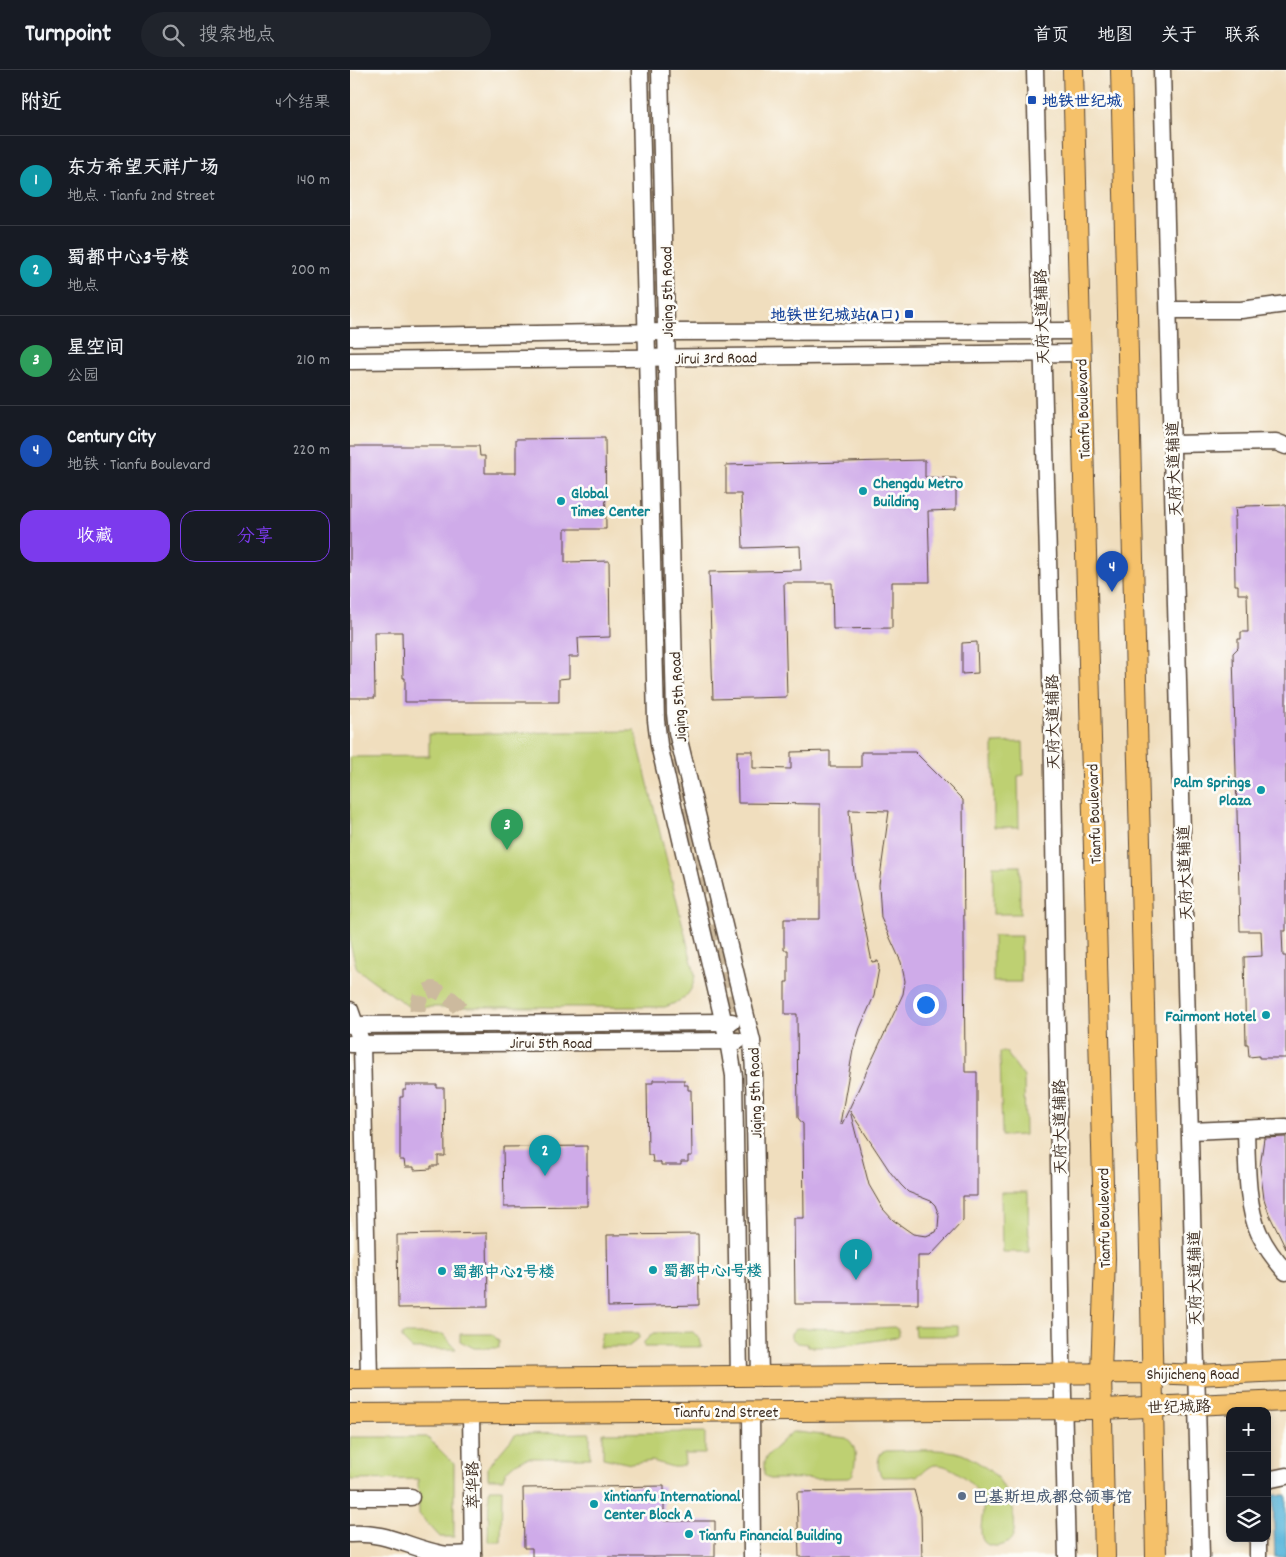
<!DOCTYPE html>
<html lang="zh">
<head>
<meta charset="utf-8">
<style>
	:root { --surface:#171b24; --page:#20242c; --text:#f1f3f6; --muted:#9ea1a6; --line:#363941; --accent:#7c3aed }
	body { margin:0; font-family:Dekko,"LXGW WenKai TC",sans-serif; background:var(--page); color:var(--text) }
	.controls { position:absolute; right:15px; bottom:15px; display:grid; overflow:hidden; border-radius:10px; box-shadow:0 2px 8px #0003 }
	.controls button { width:45px; height:45px; display:grid; place-items:center; padding:0; border:0; border-bottom:1px solid var(--line); background:var(--surface); color:var(--text); font:25px sans-serif }
	.you { position:absolute; left:575px; top:934px; width:18px; height:18px; margin:-12px; border:4px solid #fff; border-radius:50%; background:#1a73e8; box-shadow:0 0 0 8px #1a73e833 }
	.badge { display:grid; place-items:center; width:32px; height:32px; border-radius:50%; background:var(--accent); color:#fff; font-size:16px; font-weight:700 }
	.pin { position:absolute; translate:-50% -41px; filter:drop-shadow(0 1px 2px #0008) }
	.pin::after { content:''; position:absolute; top:26px; width:18px; height:15px; background:inherit; clip-path:polygon(0 0,100% 0,50% 100%) }
	.list { margin:0; padding:0; list-style:none }
	h2 { display:flex; justify-content:space-between; align-items:center; height:65px; margin:0; padding:0 20px; font-size:21px }
	h2 small { font-size:16px; font-weight:400; color:var(--muted) }
	.list li { display:grid; grid-template-columns:32px 1fr auto; gap:15px; align-items:center; box-sizing:border-box; height:90px; padding:0 20px; border-top:1px solid var(--line) }
	.list b { display:block; font-size:19px; white-space:nowrap }
	.list p { margin:0; font-size:16px; white-space:nowrap; color:var(--muted) }
	.list em { font-size:16px; font-style:normal; color:var(--muted) }
	.actions { display:flex; gap:10px; padding:15px 20px }
	.actions a { flex:1; padding:11px 0; border:1px solid var(--accent); border-radius:15px; text-align:center; font-size:18px; color:var(--accent) }
	.actions .main { background:var(--accent); color:#fff }
	.icon { flex:none; width:28px; height:28px; fill:none; stroke:currentColor; stroke-width:2; stroke-linecap:round; stroke-linejoin:round }
	.map { position:relative; flex:none; width:936px; height:1487px; overflow:hidden }
	header { display:flex; align-items:center; gap:30px; box-sizing:border-box; height:70px; padding:0 25px; background:var(--surface); border-bottom:1px solid var(--line) }
	header strong { font-size:24px }
	nav { display:flex; gap:28px; margin-inline-start:auto; font-size:18px }
	.search { width:350px; height:45px; background:var(--page); display:flex; align-items:center; gap:12px; box-sizing:border-box; padding:0 18px; border-radius:28px; color:var(--muted); font-size:19px }
	main { display:flex }
	aside { flex:1; background:var(--surface) }
	.map>svg:first-child { display:block }
</style>
</head>
<body>
<header>
<strong>Turnpoint</strong>
<div class="search"><svg class="icon" aria-label="search" viewBox="0 0 24 24"><circle cx="10" cy="10" r="6"/><path d="M15 15l6 6"/></svg>搜索地点</div>
<nav><a>首页</a><a>地图</a><a>关于</a><a>联系</a></nav>
</header>
<main>
<aside>
<h2>附近<small>4个结果</small></h2>
<ul class="list">
<li><span class="badge" style="background:#0f9aa8">1</span><div><b>东方希望天祥广场</b><p>地点 · Tianfu 2nd Street</p></div><em>140 m</em></li>
<li><span class="badge" style="background:#0f9aa8">2</span><div><b>蜀都中心3号楼</b><p>地点</p></div><em>200 m</em></li>
<li><span class="badge" style="background:#2e9e5b">3</span><div><b>星空间</b><p>公园</p></div><em>210 m</em></li>
<li><span class="badge" style="background:#1a4fb4">4</span><div><b>Century City</b><p>地铁 · Tianfu Boulevard</p></div><em>220 m</em></li>
</ul>
<div class="actions"><a class="main">收藏</a><a>分享</a></div>
</aside>
<div class="map">
<svg width="936" height="1487" viewBox="0 0 936 1487">
	<rect width="100%" height="100%" fill="#fdfcf7"/>
	<filter id="ink" filterUnits="userSpaceOnUse"><feTurbulence type="fractalNoise" baseFrequency=".02" numOctaves="2"/><feDisplacementMap in="SourceGraphic" scale="10" xChannelSelector="R" yChannelSelector="G"/><feConvolveMatrix kernelMatrix="1 2 1 2 8 2 1 2 1" color-interpolation-filters="sRGB"/></filter>
	<filter id="wash" filterUnits="userSpaceOnUse"><feTurbulence type="fractalNoise" baseFrequency=".0096" numOctaves="4" result="noise"/><feDisplacementMap in="SourceGraphic" scale="20" xChannelSelector="R" yChannelSelector="G"/><feGaussianBlur stdDeviation="1.12" result="paint"/><feColorMatrix in="noise" values="0 0 0 0 0 0 0 0 0 0 0 0 0 0 0 0 0 1.4 0 .05"/><feComposite in="paint" operator="in"/></filter>
	<g filter="url(#wash)">
		<rect width="100%" height="100%" fill="#f0debe"/>
		<g fill="#bed072" stroke="#7c7d48">
			<path d="M285,661l60,244c-3,20 -11,25 -30,32h-256l-52,-38 -7,-25v-187l79,-1v-22z"/>
			<path d="M673,672l1,33 -6,1 1,51h-25l-1,-84z"/>
			<rect x="643" y="796" width="27" height="48"/>
			<rect x="643" y="866" width="28" height="46"/>
			<path d="M650,982h6l18,25 1,58 -23,1z"/>
			<path d="M651,1122h27l1,60h-27z"/>
			<path d="M564,1256h44v10h-43z"/>
			<path d="M544,1257l5,3v5l-2,2 -61,10h-28l-1,-3 -9,-1 -7,-5v-5l6,-5 63,1z"/>
			<path d="M343,1262l7,7 2,8h-58v-5l9,-9z"/>
			<path d="M252,1263h37v5l-11,9h-29z"/>
			<path d="M52,1264h41l13,15h-44l-10,-10z"/>
			<path d="M110,1264h32l7,7v7h-25l-14,-7z"/>
			<path d="M355,1362v22h-21l1,10 -6,3h-6l-21,-6 -21,3 -28,-6v-25z"/>
			<path d="M442,1362h6l48,6c12,7 10,23 7,36l-4,4 -79,1 -6,-4v-13l3,-6z"/>
			<path d="M240,1363v25h-62c-11,3 -23,10 -25,21h-15v-12l28,-33z"/>
			<path d="M0,1367h77l27,27v73h-14l-21,-23 -1,-35 -68,1z"/>
			<path d="M536,1381c20,0 58,-4 76,3 12,5 28,15 37,26 11,15 30,65 -3,66 -27,1 -8,-35 -14,-47 -6,-14 -31,-36 -47,-34 -9,1 -12,9 -19,11 -11,2 -24,0 -34,1 -5,-8 -5,-16 -1,-24z"/>
			<path d="M139,1419h13l-1,53h-13z"/>
		</g>
		<path fill="#5fb8dc" stroke="#4d717d" d="M923,1425h13v62h-11z"/>
		<g id="blocks">
			<g fill="#cfabe9" fill-rule="evenodd">
				<path d="M255,368l1,91h-41v33l44,-1 1,76 -32,1 1,19h-10v21l-10,1v23h-154v-24h-2l-1,-46h-28l1,66h-25v-252h129l1,10h5v17h31v-34z"/>
				<path d="M575,390v17l31,1v32l-28,1 2,71h-38v46l-59,1 -1,-46h-48l3,114 -74,2 -4,-127 92,-2 -1,-24 -57,2 -2,-54h-15v-29z"/>
				<path d="M936,435v426h-4l1,25h3v102h-27v-2l-10,1 -1,-13h-2l-2,-87 18,-1 -1,-25h-21l-7,-278 5,-5v-9h3v-7h7l-1,-38h-9v-9h-3l-1,-68h2l-1,-9 10,-1v-1z"/>
				<path d="M627,572l1,31 -16,1v-31z"/>
				<path d="M387,681h16v17l38,1v-17l39,-1v16h31v-15h54l48,48 2,272h12v124h-14v25l-33,35h-12v48h-123l-1,-86h10l-1,-94 -5,-6 -1,-104h-12v-32h3v-32h-4v-31h36v-115l-82,-1zM499,740l40,1 -10,74 2,33 20,44 4,19 -2,13 -61,130h-2l13,-74 7,-22 14,-32 5,-28 -1,-7 -6,1 -18,-89zM500,1041l41,62 10,12 7,7 23,9 4,4 4,10 -1,12 -2,5 -10,4 -13,-2 -20,-14 -10,-11 -14,-24z"/>
				<path d="M303,1010h31v5h4v5h3l1,66h-4v6h-7v3h-20v-3h-8l-1,-7h-4l-1,-72h6z"/>
				<path d="M56,1015h31v3h7l1,68h-7v10h-7v3l-17,1v-3h-9l-1,-7h-4v-63h3v-7h3z"/>
				<path d="M936,1067v112l-17,-35 -5,-15 -4,-32 4,-29z"/>
				<path d="M237,1076v60l-83,1 -1,-60z"/>
				<path d="M137,1163l1,74 -90,1 -1,-73z"/>
				<path d="M348,1164l1,71 -91,2 -1,-72z"/>
				<path d="M314,1416v35h51v36h-183v-9h-8l-1,-60z"/>
				<path d="M564,1420l7,26 1,41h-123l-2,-65z"/>
			</g>
		</g>
	</g>
	<g filter="url(#ink)">
		<use href="#blocks" fill-opacity="0" stroke="#564536" stroke-width="1"/>
		<g fill="none" stroke-linecap="round" stroke-linejoin="round">
			<g stroke="#ccba9e" stroke-width="16" stroke-dasharray="16 8" stroke-linecap="butt">
				<path d="M0,965l386,-3 -67,-292 -4,-30 -15,-640"/>
				<path d="M66,965l2,-31 3,-10 12,-5c13,6 23,11 29,24"/>
			</g>
			<defs>
				<g id="minor">
					<path d="M290,0l16,650 3,25 69,296 6,35 5,300"/>
					<path d="M310,0l15,643 2,19 75,309 2,30 6,305"/>
					<path d="M685,0l17,638 10,646 5,203"/>
					<path d="M812,0l39,1487"/>
					<path d="M819,240h72l45,-6"/>
					<path d="M0,267l316,-5 414,-1"/>
					<path d="M0,291l731,-8"/>
					<path d="M822,374l104,-2 10,4"/>
					<path d="M0,940l12,34 7,334"/>
					<path d="M0,955l382,-3"/>
					<path d="M0,974l388,-3"/>
					<path d="M896,1059c1,30 0,77 13,104 7,15 16,27 27,39"/>
					<path d="M841,1061l95,-4"/>
					<path d="M401,1341l1,146"/>
					<path d="M121,1343l2,144"/>
					<path d="M917,1410l19,-4"/>
					<path d="M0,1427h61"/>
					<path d="M0,1464c36,-3 59,14 92,20 10,2 21,0 31,0"/>
					<path d="M908,1468v19"/>
				</g>
				<g id="major">
					<path d="M723,0l32,1188 -4,115 4,184"/>
					<path d="M771,0l29,1180 6,307"/>
					<path d="M0,1309l801,-6 46,2 89,-4"/>
					<path d="M0,1344l752,-5 184,-8"/>
				</g>
			</defs>
			<use href="#minor" stroke="#564536" stroke-width="19"/>
			<use href="#major" stroke="#564536" stroke-width="22"/>
			<use href="#minor" stroke="#fff" stroke-width="16"/>
			<use href="#major" stroke="#f5c16b" stroke-width="20"/>
		</g>
	</g>
	<g fill="#1a4fb4" stroke="#fdfcf7" stroke-width="2">
		<rect x="677" y="25" width="10" height="10" rx="2.5"/>
		<rect x="554" y="239" width="10" height="10" rx="2.5"/>
	</g>
	<g fill="#0f9aa8" stroke="#fdfcf7" stroke-width="2">
		<circle cx="513" cy="421" r="5"/>
		<circle cx="211" cy="431" r="5"/>
		<circle cx="911" cy="720" r="5"/>
		<circle cx="916" cy="945" r="5"/>
		<circle cx="303" cy="1200" r="5"/>
		<circle cx="92" cy="1201" r="5"/>
		<circle cx="244" cy="1434" r="5"/>
		<circle cx="339" cy="1464" r="5"/>
	</g>
	<circle fill="#5c6f8a" stroke="#fdfcf7" stroke-width="2" cx="612" cy="1426" r="5"/>
	<g text-anchor="middle" stroke-width="5" stroke-linejoin="round" paint-order="stroke">
		<g font-size="16" font-weight="bold" fill="#164399" stroke="#fdfcf7" text-anchor="start">
			<text x="692" y="36">地铁世纪城</text>
			<text x="549" y="250" text-anchor="end">地铁世纪城站(A口)</text>
		</g>
		<g font-size="16" fill="#3b2a1e" stroke="#fdfcf7">
			<text transform="translate(316 222) rotate(-91)" y="6">Jiqing 5th Road</text>
			<text transform="translate(691 247) rotate(-92)" y="6">天府大道辅路</text>
			<text transform="translate(366 287) rotate(-1)" y="6">Jirui 3rd Road</text>
			<text transform="translate(732 339) rotate(-92)" y="6">Tianfu Boulevard</text>
			<text transform="translate(823 399) rotate(-92)" y="6">天府大道辅道</text>
			<text transform="translate(327 627) rotate(-94)" y="6">Jiqing 5th Road</text>
			<text transform="translate(702 652) rotate(-91)" y="6">天府大道辅路</text>
			<text transform="translate(743 744) rotate(-92)" y="6">Tianfu Boulevard</text>
			<text transform="translate(834 803) rotate(-92)" y="6">天府大道辅道</text>
			<text x="201" y="978">Jirui 5th Road</text>
			<text transform="translate(404 1023) rotate(-92)" y="6">Jiqing 5th Road</text>
			<text transform="translate(709 1057) rotate(-91)" y="6">天府大道辅路</text>
			<text transform="translate(753 1148) rotate(-91)" y="6">Tianfu Boulevard</text>
			<text transform="translate(844 1208) rotate(-91)" y="6">天府大道辅道</text>
			<text x="843" y="1309">Shijicheng Road</text>
			<text transform="translate(829 1336) rotate(-2)" y="6">世纪城路</text>
			<text x="376" y="1347">Tianfu 2nd Street</text>
			<text transform="translate(122 1415) rotate(-91)" y="6">萃华路</text>
		</g>
		<g font-size="16" font-weight="bold" fill="#0d838f" stroke="#fdfcf7" text-anchor="start">
			<text x="523" y="418">Chengdu Metro<tspan x="523" dy="18">Building</tspan></text>
			<text x="221" y="428">Global<tspan x="221" dy="18">Times Center</tspan></text>
			<text x="901" y="717" text-anchor="end">Palm Springs<tspan x="901" dy="18">Plaza</tspan></text>
			<text x="906" y="951" text-anchor="end">Fairmont Hotel</text>
			<text x="313" y="1206">蜀都中心1号楼</text>
			<text x="102" y="1207">蜀都中心2号楼</text>
			<text x="254" y="1431">Xintianfu International<tspan x="254" dy="18">Center Block A</tspan></text>
			<text x="349" y="1470">Tianfu Financial Building</text>
		</g>
		<g font-size="16" font-weight="bold" fill="#4e5e75" stroke="#fdfcf7" text-anchor="start">
			<text x="622" y="1432">巴基斯坦成都总领事馆</text>
		</g>
	</g>
</svg>
<div class="controls">
<button>+</button>
<button>−</button>
<button><svg class="icon" aria-label="layers" viewBox="0 0 24 24"><path d="M12 4l9 5-9 5-9-5zM3 14l9 5 9-5"/></svg></button>
</div>
<div class="you"></div>
<div class="pin badge" style="left:506px;top:1210px;background:#0f9aa8">1</div>
<div class="pin badge" style="left:195px;top:1106px;background:#0f9aa8">2</div>
<div class="pin badge" style="left:157px;top:780px;background:#2e9e5b">3</div>
<div class="pin badge" style="left:762px;top:522px;background:#1a4fb4">4</div>
</div>
</main>
</body>
</html>
